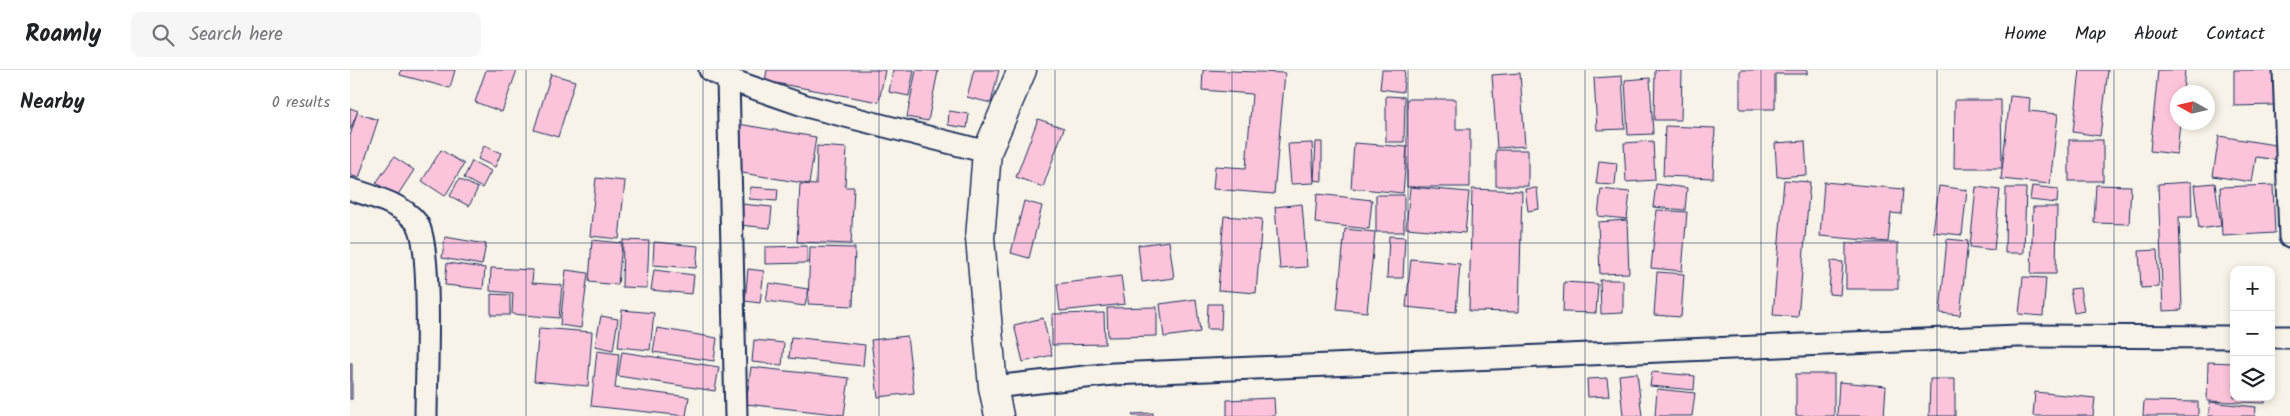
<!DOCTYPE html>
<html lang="en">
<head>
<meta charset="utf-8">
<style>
	:root { --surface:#fff; --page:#f6f6f6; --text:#202124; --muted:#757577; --line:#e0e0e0 }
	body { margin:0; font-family:Kalam,sans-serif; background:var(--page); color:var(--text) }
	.controls { position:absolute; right:15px; bottom:15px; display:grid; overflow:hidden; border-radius:10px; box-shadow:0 2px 8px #0003 }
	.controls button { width:45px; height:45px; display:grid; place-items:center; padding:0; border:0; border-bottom:1px solid var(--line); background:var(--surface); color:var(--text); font:25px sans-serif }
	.compass { position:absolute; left:1820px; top:15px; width:45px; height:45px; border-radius:50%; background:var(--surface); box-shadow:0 2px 8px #0003; rotate:278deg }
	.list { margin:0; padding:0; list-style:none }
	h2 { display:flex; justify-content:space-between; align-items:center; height:65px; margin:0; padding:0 20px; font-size:21px }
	h2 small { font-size:16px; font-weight:400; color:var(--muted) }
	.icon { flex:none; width:28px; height:28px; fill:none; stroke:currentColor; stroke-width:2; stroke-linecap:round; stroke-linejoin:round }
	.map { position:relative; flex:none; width:1940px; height:346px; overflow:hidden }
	header { display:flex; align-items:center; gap:30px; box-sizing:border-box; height:70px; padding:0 25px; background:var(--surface); border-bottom:1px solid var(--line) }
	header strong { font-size:24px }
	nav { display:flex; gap:28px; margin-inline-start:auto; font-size:18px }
	.search { width:350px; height:45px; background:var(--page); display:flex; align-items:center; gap:12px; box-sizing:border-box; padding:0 18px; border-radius:10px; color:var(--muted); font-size:19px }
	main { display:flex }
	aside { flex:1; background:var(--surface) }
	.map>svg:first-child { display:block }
</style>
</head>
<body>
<header>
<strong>Roamly</strong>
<div class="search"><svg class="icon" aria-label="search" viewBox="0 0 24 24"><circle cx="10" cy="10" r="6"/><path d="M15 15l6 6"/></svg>Search here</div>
<nav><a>Home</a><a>Map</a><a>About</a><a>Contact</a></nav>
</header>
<main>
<aside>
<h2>Nearby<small>0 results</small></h2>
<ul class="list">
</ul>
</aside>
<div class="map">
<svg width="1940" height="346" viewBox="0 0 1940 346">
	<rect width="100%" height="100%" fill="#f7f3e8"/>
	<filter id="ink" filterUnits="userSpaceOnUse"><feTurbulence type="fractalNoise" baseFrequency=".02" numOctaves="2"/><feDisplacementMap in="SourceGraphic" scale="10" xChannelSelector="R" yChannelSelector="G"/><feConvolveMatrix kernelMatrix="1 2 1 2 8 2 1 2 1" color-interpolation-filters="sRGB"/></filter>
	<g filter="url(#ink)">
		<g fill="#fcc4da" stroke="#1b2f5e">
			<path d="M51,0h54l-5,18 -50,-13z"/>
			<path d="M136,0h31l-15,42 -27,-10z"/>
			<path d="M417,0h118l-6,32 -114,-21z"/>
			<path d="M543,0h21l-5,26 -20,-4z"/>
			<path d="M566,0l22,1 -10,50 -21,-4z"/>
			<path d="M624,0h25l-8,33 -24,-6z"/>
			<path d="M853,0l82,3 -11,121 -61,-5 2,-23 31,2 6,-74 -50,-4z"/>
			<path d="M1032,0h23l-2,22 -23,-3z"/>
			<path d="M1305,0h27l-1,50h-27z"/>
			<path d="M1390,0h67v4h-32v35h-35z"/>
			<path d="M1730,0h28l-8,66 -27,-4z"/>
			<path d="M1808,0h27l-2,22h-5v30h2l-3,32 -27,-3z"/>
			<path d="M1884,0h42l-1,35 -41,1z"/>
			<path d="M1170,3l5,73 -28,2 -5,-73z"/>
			<path d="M201,4l24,7 -17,56 -24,-7z"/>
			<path d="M1272,6l3,53 -28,1 -3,-52z"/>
			<path d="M1300,8l3,56 -25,1 -3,-55z"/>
			<path d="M1036,26l19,1 -1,45h-18z"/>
			<path d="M1660,26l20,2 -1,13 29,3 -8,70 -49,-5z"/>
			<path d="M1057,29h49v30h14v58h-63z"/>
			<path d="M1605,30h46l1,68h-48z"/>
			<path d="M0,38l8,3 -8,19z"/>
			<path d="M599,41l20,3 -2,14 -19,-3z"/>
			<path d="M7,43l21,7 -19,58 -9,-3v-39z"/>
			<path d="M688,49l26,9 -21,59 -27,-10z"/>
			<path d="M388,54l78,13 -7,47 -79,-13z"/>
			<path d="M1315,56l50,2 -2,50 -50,-2z"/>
			<path d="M1869,66l62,10 -2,14 -23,-3 -4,25 -39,-6z"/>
			<rect x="1719" y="70" width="34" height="41"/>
			<path d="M1303,71l2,39 -29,2 -2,-39z"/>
			<path d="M1455,71l2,34 -30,2 -2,-34z"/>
			<path d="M966,72h6v39l-8,-1z"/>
			<path d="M962,73l2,40 -23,1 -3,-40z"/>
			<path d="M1004,73l53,4 -4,46 -52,-5z"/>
			<path d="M134,76l17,7 -6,14 -17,-8z"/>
			<path d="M467,76l30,2 -2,39h9l-3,57 -54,-2 3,-58 16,1z"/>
			<path d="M91,80l23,14 -19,32 -23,-15z"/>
			<rect x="1146" y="80" width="32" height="36"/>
			<path d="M44,87l20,13 -17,26 -21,-13z"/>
			<path d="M122,91l19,10 -9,17 -18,-10z"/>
			<path d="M1249,91l18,2 -2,22 -19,-1z"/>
			<path d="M246,108l29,3 -6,58 -29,-3z"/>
			<path d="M109,109l19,9 -9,18 -19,-10z"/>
			<path d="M1434,110l26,2 -12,135 -25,-2z"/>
			<path d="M1474,112l79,7 -2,25 -10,-1 -3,29 -68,-6z"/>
			<path d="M1841,112l1,35h-13l3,93 -19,1 -5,-127z"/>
			<path d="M1865,113l6,43 -22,3 -5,-44z"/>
			<path d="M1306,114l31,4 -2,22 -32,-3z"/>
			<path d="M1746,115l35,1 -2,38 -35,-1z"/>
			<path d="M1923,115l2,48 -53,3 -2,-49z"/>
			<path d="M1589,116l28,4 -5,45 -29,-3z"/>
			<path d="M1682,116l26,3 -1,14 -27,-3z"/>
			<path d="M401,117l27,2 -1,12 -28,-2z"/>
			<path d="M1060,117l59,5 -4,41 -59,-5z"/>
			<path d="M1626,117l24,3 -6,60 -24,-3z"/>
			<path d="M1187,118l2,21 -11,2 -3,-22z"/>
			<path d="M1656,118h20l-2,65h-19z"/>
			<path d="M1122,119l50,2 -3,121 -50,-1z"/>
			<path d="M1251,119l29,3 -3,27 -29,-3z"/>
			<path d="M967,124l55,6 -3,29 -54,-6z"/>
			<rect x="1026" y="125" width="28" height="37"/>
			<path d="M674,131l18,5 -13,52 -18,-5z"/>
			<path d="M391,134l31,3 -2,21 -31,-3z"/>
			<path d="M952,134l5,63 -27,2 -5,-62z"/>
			<path d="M1683,137h24l-1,67h-25z"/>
			<path d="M1307,140l30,2 -5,59 -31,-3z"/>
			<path d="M874,146l38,3 -6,74 -38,-3z"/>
			<path d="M1277,150l2,53 -29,1 -2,-52z"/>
			<path d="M995,159l30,3 -8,80 -30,-3z"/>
			<path d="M1039,166l16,1 -2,41h-16z"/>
			<path d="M95,167l41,7 -4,21 -40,-7z"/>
			<path d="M1597,169l21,2 -8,74 -20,-2z"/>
			<path d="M242,170l30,3 -4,42 -29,-3z"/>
			<path d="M273,170l26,1 -2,47 -25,-1z"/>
			<path d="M819,171l5,37 -32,4 -4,-37z"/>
			<path d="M304,172l44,4 -2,22 -43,-3z"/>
			<rect x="1496" y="173" width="52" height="46"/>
			<path d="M457,176v17l-42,1v-17z"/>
			<path d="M460,177l45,1 -2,58 -45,-2z"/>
			<path d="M1807,180l2,37 -18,1 -2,-37z"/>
			<path d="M1061,189l49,5 -4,48 -50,-5z"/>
			<path d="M1481,191l12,1 -3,33 -11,-1z"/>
			<path d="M97,193l38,5 -2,21 -38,-4z"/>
			<path d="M141,198l42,2 -1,13 30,2 -3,33 -47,-4 1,-21 -23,-2z"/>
			<path d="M398,199l16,2 -4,32 -15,-2z"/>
			<path d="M216,200l22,3 -7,55 -21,-3z"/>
			<path d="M304,200l40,5 -2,19 -41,-4z"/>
			<path d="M1307,202l27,2 -3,43 -27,-2z"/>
			<path d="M771,206l4,28 -65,7 -3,-27z"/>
			<path d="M1673,207l23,1 -3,38 -24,-2z"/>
			<path d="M1250,210h23v33l-22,1z"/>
			<path d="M1214,212l34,2 -2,29 -33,-1z"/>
			<path d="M419,213l39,6 -3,17 -39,-5z"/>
			<path d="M1730,218l4,23 -10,2 -4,-24z"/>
			<path d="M141,224l19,1v20h-19z"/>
			<path d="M846,229l4,33 -36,5 -4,-33z"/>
			<path d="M858,234h14l-1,25h-14z"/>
			<path d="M807,237v29l-49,1 -1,-29z"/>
			<path d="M272,240l32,3 -4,37 -32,-3z"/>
			<path d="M754,243l1,31 -53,1v-31z"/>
			<path d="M251,246l17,3 -5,31 -18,-4z"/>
			<path d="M693,248l9,37 -29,7 -9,-37z"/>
			<path d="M189,258l53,4 -4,54 -54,-5z"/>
			<path d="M307,258l60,10 -3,23 -61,-9z"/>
			<path d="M557,266l7,57 -36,4 -7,-57z"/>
			<path d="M441,267l74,8 -2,21 -74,-8z"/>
			<path d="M404,270l30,3 -2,22 -30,-3z"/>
			<path d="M247,281l22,3 -4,34 74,9 -3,19 -95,-10z"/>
			<path d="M272,282l97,15 -4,24 -97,-15z"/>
			<path d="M1858,292l26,1v34h31v6l-58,-2z"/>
			<rect x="0" y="293" width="2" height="36"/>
			<path d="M401,297l98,11 -5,37 -98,-11z"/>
			<path d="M1302,302l43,4 -1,14 -44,-4z"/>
			<path d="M1287,303l5,43h-19l-4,-41z"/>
			<rect x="1446" y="304" width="38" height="42"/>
			<path d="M1257,308l2,18 -21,1 -1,-18z"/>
			<path d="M1580,309h25v37h-26z"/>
			<path d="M1489,312l47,4 -2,30h-47z"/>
			<path d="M1307,319l38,4 -3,23h-37z"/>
			<path d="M1685,322l60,6 -2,18h-60z"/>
			<path d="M924,328l1,18h-48v-16z"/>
			<path d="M1794,331l54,1v14h-55z"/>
			<path d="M1860,332l46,5 -1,9h-47z"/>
			<path d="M803,343v3h-20l-1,-2z"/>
		</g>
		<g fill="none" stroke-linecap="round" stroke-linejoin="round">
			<defs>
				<g id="street">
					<path d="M360,0l18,9 78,27 181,46"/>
					<path d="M1934,0l6,167"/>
					<path d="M378,9l8,337"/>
					<path d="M0,119c21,7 53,15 67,34 16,23 9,158 9,193"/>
					<path d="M1921,267h19"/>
					<path d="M643,317l120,-13 905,-38 216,1"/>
				</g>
				<path id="secondary" d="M649,346l-6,-29 -13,-149 7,-86 35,-82"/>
			</defs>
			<use href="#street" stroke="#1b2f5e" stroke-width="25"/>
			<use href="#secondary" stroke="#1b2f5e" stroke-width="31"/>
			<use href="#street" stroke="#f7f3e8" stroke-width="21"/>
			<use href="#secondary" stroke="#f7f3e8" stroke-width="28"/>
		</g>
	</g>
	<path fill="none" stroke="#1b2f5e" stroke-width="1" stroke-opacity="0.55" d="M176,0v346M353,0v346M529,0v346M705,0v346M882,0v346M1058,0v346M1235,0v346M1411,0v346M1587,0v346M1764,0v346M0,173h1940"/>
</svg>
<div class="controls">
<button>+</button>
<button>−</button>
<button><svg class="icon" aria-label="layers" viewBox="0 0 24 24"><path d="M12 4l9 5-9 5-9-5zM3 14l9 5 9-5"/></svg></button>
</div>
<svg class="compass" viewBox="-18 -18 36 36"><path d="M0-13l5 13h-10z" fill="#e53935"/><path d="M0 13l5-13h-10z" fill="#757577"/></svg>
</div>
</main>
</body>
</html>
